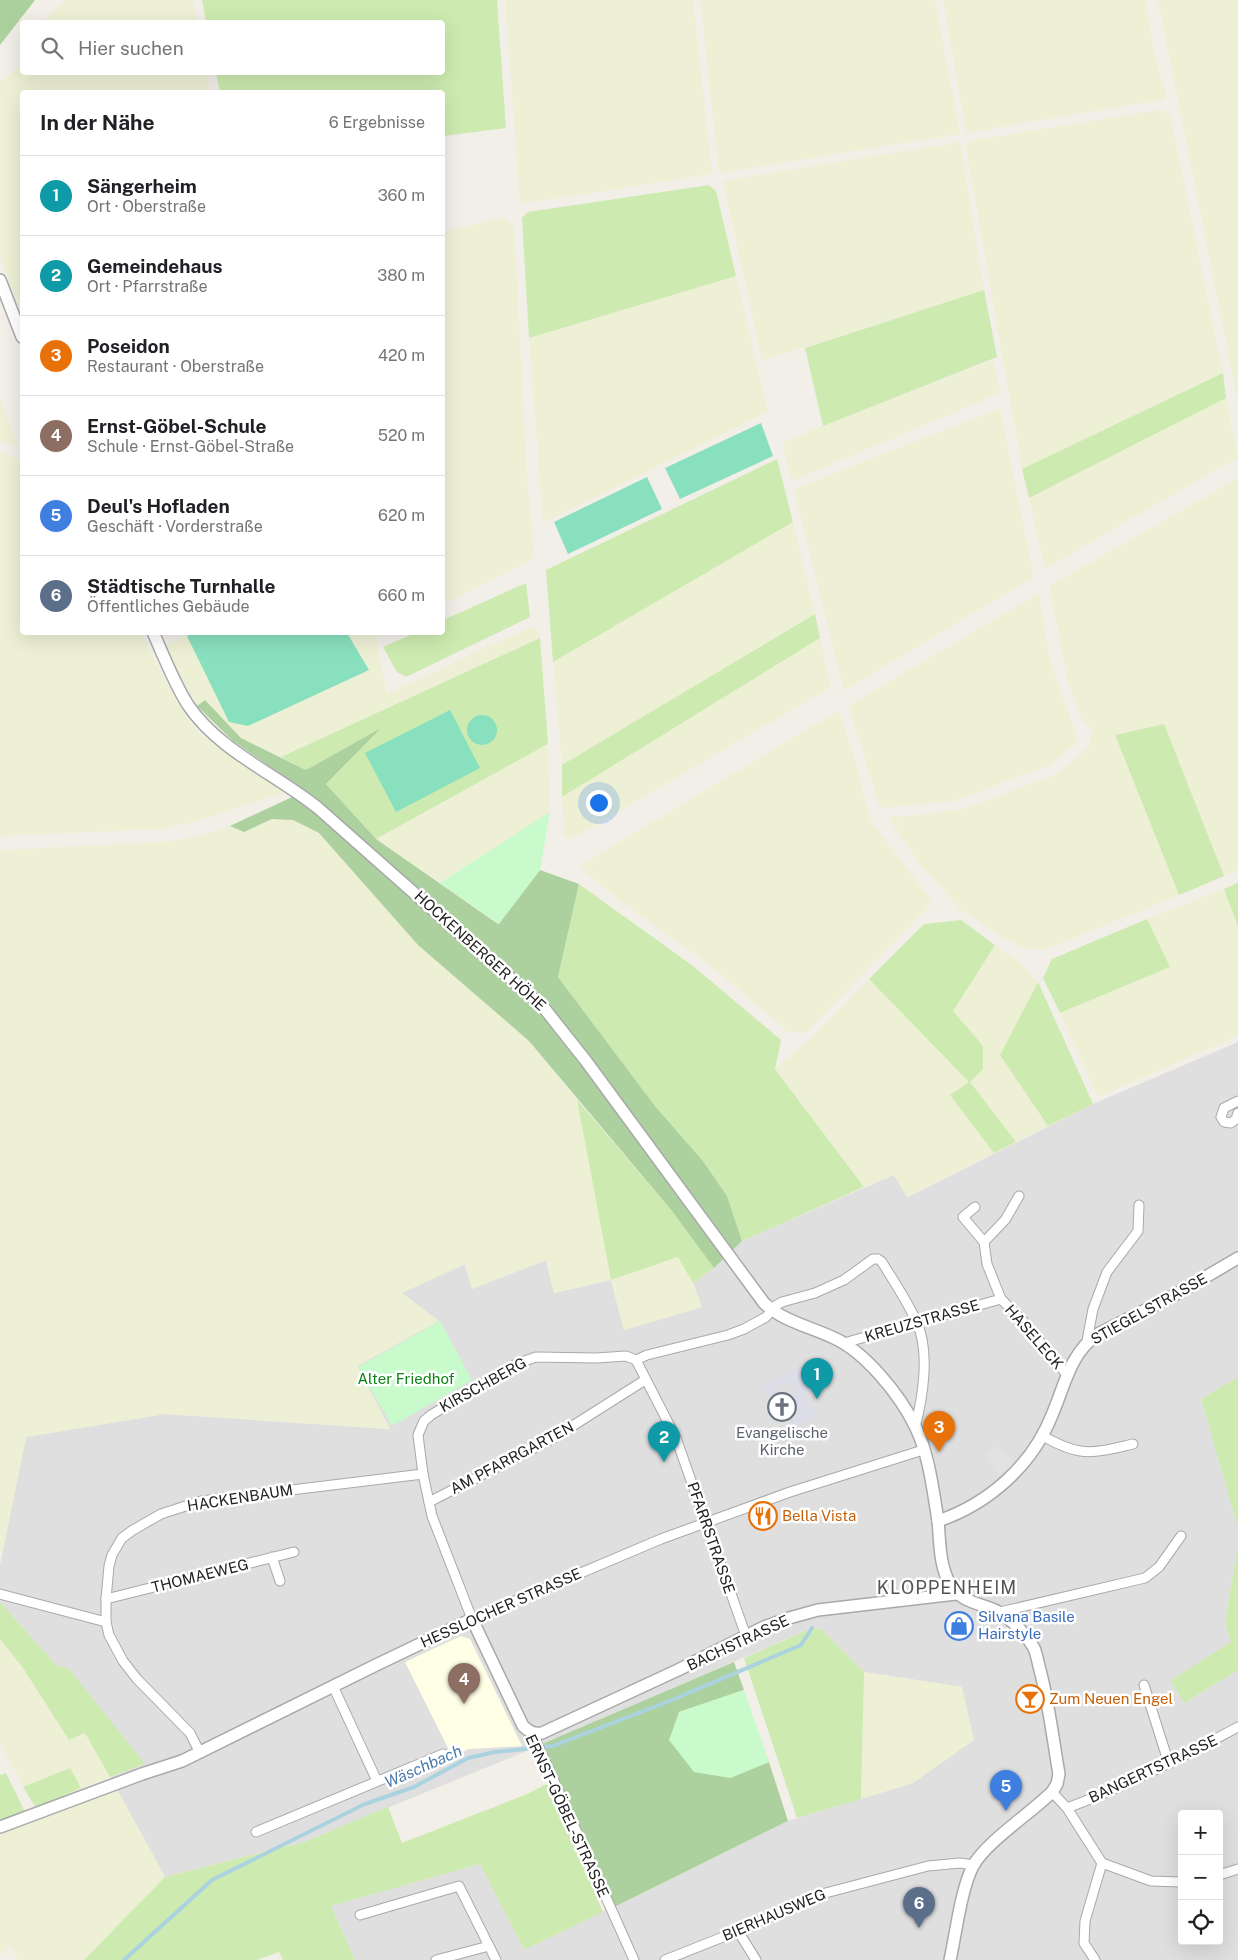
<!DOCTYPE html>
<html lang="de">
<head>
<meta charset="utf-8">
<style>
	:root { --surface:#fff; --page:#f2f2f2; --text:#202124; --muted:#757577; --line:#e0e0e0; --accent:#d40000 }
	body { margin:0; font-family:"Public Sans",sans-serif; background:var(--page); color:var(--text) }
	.controls { position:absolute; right:15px; bottom:15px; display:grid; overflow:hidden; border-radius:5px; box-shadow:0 5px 20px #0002 }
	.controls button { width:45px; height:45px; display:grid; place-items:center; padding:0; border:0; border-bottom:1px solid var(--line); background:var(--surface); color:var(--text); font:25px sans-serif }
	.you { position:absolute; left:598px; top:802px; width:18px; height:18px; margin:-12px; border:4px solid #fff; border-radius:50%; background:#1a73e8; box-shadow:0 0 0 8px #1a73e833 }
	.badge { display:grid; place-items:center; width:32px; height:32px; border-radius:50%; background:var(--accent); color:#fff; font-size:16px; font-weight:700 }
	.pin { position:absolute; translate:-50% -41px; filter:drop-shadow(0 1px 2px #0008) }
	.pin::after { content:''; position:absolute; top:26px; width:18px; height:15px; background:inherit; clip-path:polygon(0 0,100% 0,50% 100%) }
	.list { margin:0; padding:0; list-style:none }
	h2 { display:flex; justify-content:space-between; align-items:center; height:65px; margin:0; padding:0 20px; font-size:21px }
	h2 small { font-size:16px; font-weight:400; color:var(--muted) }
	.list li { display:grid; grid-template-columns:32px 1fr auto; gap:15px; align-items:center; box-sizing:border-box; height:80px; padding:0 20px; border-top:1px solid var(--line) }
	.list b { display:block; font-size:19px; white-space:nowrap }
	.list p { margin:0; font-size:16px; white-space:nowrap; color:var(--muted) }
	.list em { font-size:16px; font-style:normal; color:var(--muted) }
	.icon { flex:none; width:28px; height:28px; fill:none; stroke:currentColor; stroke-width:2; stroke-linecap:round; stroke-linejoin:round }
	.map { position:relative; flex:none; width:1238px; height:1960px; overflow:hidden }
	.search { position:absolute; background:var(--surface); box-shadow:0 5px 20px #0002; left:20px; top:20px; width:425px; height:55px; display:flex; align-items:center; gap:12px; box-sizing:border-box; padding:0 18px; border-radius:5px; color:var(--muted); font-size:19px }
	.panel { position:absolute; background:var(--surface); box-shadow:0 5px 20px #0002; left:20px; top:90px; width:425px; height:545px; border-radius:5px }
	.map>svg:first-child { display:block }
</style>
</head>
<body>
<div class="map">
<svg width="1238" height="1960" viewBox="0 0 1238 1960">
	<rect width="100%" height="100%" fill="#f2efe9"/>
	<path fill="#e0dfdf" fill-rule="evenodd" d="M1238,1042v335l-37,22 37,129v16l-13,79 6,19 -47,61 54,-33v290h-883l-24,-54 149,-42 44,86 264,-129 125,-38 49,-96 -98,-15 -43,-43 -9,-1 -295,127 -213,87 -139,35 -55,-100 34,-13 -144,-162v-37l26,-128 139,-23 225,15 -33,-63 81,-45 -37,-28 64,-29 7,25 74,-29 8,33 57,-13 13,50 78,-23 -9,-24 21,-15 28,-27 152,-66 14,22 185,-93zM1182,1814h37v127h-37z"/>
	<path fill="#ffffe5" d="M461,1636l9,3 52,107 -54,3 -15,9 -48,-96z"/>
	<g fill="#eef0d5">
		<path d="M66,0h127l4,22h-150l-1,-3z"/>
		<path d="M505,0h188l19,174 -190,30 -2,-1z"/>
		<path d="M700,0h235l25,134 -241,39z"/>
		<path d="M943,0h202l11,60 11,36 -5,4 -196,33z"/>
		<path d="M1158,0h80v401l-7,-32z"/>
		<path d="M22,64v8l184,1 3,19h-187v223l-22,-59v-174z"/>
		<path d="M1159,110l7,2 5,6 52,255 -201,96 -57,-327z"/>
		<path d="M960,142l24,148 -222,71 -39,-180z"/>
		<path d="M503,217l11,8 13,248 7,85 -91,46v-372z"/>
		<path d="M736,276l32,136 -225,111 -14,-185z"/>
		<path d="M993,360l7,33 -208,88 -10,-39z"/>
		<path d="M1226,398l12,59 -193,112 -16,-71z"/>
		<path d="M0,400l18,46 -18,-5z"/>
		<path d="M1000,408l34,169 -190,114 -50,-202z"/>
		<path d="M0,453l22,7v172l119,1 35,67 22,33 87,60 -84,27 -38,9 -163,7z"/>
		<path d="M1238,478v392l-14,6 -60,-152 -49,11 64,160 -132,54h-20l-24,-11 -44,-30 -40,-45 -31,-45 72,-8 99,-37 29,-26 5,-17 -10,-8 -15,-39 -19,-97z"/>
		<path d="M793,522l22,92 -253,151 -9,-103z"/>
		<path d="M1039,593l10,63 29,84 -28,25 -96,36 -74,7 -32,-102z"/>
		<path d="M530,627l10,3v8l-259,119 -40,-19 -36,-38 -8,6 -33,-60 30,-13h190l-8,4 11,57z"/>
		<path d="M820,638l11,49 -259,152 -8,-3 -2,-39z"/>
		<path d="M839,710l17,52 14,58 63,82 -127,131 -18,-1 -82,-70 -85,-60 -42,-36z"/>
		<path d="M548,744l2,68 -110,71 -64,-44z"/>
		<path d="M272,819l21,1 26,13 99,112 111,96 48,59 34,180 68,-23 14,26 9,24 -78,23 -13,-50 -57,13 -8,-33 -74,29 -7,-25 -63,29 37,28 -82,45 33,63 -225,-15 -139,23 -24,117 -2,-1v-703l164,-8 37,-7 29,-9 14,6z"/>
		<path d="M1224,889l14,37v110l-140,61 -38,-84 109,-46 -22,-48z"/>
		<path d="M995,945l21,14 22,23 -37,73 47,71 -32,16 -46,-60 -19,13 43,58 -87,44 -13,-22 -30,12 -89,-119 34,-28 60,-61 101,103 13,-36 -30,-35z"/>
		<path d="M0,1639l23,29 46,72 16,-7 25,44 -29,11 -12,-20 -46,19 -23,-44z"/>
		<path d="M864,1672l98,15 12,53 -61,43 -52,16z"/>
		<path d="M114,1784l51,93 -81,83h-66l-7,-14 -11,10v-129z"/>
	</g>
	<g fill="#cdebb0">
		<path d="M202,0h295l9,128 -63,8 -1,-44h-222l-4,-19 226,-1v-50h-236z"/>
		<path d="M709,185l7,6 20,85 -207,62 -7,-120 6,-6z"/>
		<path d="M984,290l13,67 -174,69 -18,-78z"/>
		<path d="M1223,373l3,25 -197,100 -7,-29z"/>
		<path d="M777,459l16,63 -240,140 -7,-92z"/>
		<path d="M526,583l4,34 -124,60 -9,-5 -14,-25 32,-14 27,-1 1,-12z"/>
		<path d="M815,614l5,24 -258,159v-32z"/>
		<path d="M540,638l8,106 -172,95 -50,-55 53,-55 -73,41 -25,-13z"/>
		<path d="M1164,724l60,152 -45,19 -64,-160z"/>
		<path d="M1238,883v43l-14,-37z"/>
		<path d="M579,884l114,82 88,74 -6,29 89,118 -122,54 -15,-45 -24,-35 -48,-55 -97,-129z"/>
		<path d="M1147,919l23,48 -110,46 -17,-35 9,-19z"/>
		<path d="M961,920l34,25 -42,66 30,35v23l-13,13 46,60 -22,11 -44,-58 19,-13 -100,-103 55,-55z"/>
		<path d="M1038,982l55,122 -45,22 -48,-71z"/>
		<path d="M577,1100l95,111 42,57 -21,15 -15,-26 -67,23z"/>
		<path d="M1238,1377v151l-37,-129z"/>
		<path d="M1238,1544v126l-54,33 -13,-23 60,-38 -6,-19z"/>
		<path d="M0,1602l57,64 12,3 76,95 -35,13 -25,-44 -16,7 -46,-72 -23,-29z"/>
		<path d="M812,1628l9,1 43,43 -3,127 -64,19 -53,-160z"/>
		<path d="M70,1768l11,20 -45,20 -13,-21z"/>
		<path d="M6,1773l19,39 -25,8v-45z"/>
		<path d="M547,1784l56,128 -79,38 -44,-86 -149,42 24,54h-72l-4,-8 -22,8h-173l81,-83 139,-35 84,-35 14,36 125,-49z"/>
	</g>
	<g fill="#add19e">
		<path d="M0,0h35l-35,45z"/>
		<path d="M205,700l36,38 65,32 75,-42 -55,56 50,55 122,85 42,-54 39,14 -21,93 97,129 48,55 24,35 15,45 -28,27 -42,-57 -143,-170 -111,-96 -99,-112 -26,-13 -21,-1 -28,13 -14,-6 75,-35 -72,-50 -36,-35z"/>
		<path d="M734,1662l10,28 -65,22 51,66 39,-16 19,59 -174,86 -72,-163z"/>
	</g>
	<g fill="#c8facc">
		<path d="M550,812l-10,58 -41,54 -59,-41z"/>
		<path d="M440,1321l32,59 -80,46 -34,-59z"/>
		<path d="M744,1690l25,72 -39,16 -36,-6 -25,-32 10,-28z"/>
	</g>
	<g fill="#88e0be">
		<path d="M761,423l12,33 -93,43 -15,-31z"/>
		<path d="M647,477l15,32 -94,45 -14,-32z"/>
		<path d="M194,632l153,1 22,37 -121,56 -19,-4 -42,-86z"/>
		<path d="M450,710l30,58 -84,44 -31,-59z"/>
		<circle cx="482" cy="730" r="15"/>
	</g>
	<path fill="#e2e2e2" d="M998,1445l17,18 -15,14 -13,-23z"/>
	<path fill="#dddde8" d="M810,1361l4,2 13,16 -10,6 1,3 -11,7 11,21 -23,12 -6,-5 3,-41 -14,1 -1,7 -3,3 1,4 -17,-9z"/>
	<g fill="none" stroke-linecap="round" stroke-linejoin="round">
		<path stroke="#aad3df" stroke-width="4" d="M124,1960l88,-80 153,-76 49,-17 54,-29 27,-6 58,-6 119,-46 129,-55 11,-17"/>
		<defs>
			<g id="minor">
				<path d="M1238,1101l-14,7 -3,9 3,5 7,1 5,-4 2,-6"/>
				<path d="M1019,1196l-14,24 -21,22 3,22 14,35 22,22 44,54"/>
				<path d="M975,1207l-12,10 21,25"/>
				<path d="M1087,1341l6,-32 14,-37 31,-41 1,-26"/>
				<path d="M844,1343l157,-44"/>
				<path d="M636,1360l40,78 70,198"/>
				<path d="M915,1427c8,-30 15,-75 2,-104 -9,-21 -23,-41 -35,-61l-4,-3h-5l-29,21 -29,13 -33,9 -7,4 -9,11 -22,12 -16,6 -81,20 -11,5 -10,-4 -30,2 -60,-1 -20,7 -85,51 -7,6 -6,14 5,39 9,42 40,103 189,-80 129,-47 133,-42"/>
				<path d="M1043,1436c38,22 50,17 90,8"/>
				<path d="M429,1502l123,-63 93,-59"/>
				<path d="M272,1557l8,24"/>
				<path d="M0,1594l106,28"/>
				<path d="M106,1599l188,-47"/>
				<path d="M1000,1612l145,-34 14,-11 22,-31"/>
				<path d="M1144,1685l25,79"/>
				<path d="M333,1686l44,95"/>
				<path d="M532,1732l102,228"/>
				<path d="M200,1753l-10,-20 -53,-54 -14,-18 -14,-26 -3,-13v-23l3,-33 3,-11 10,-17 11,-8 28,-16 40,-13 222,-27"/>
				<path d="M1052,1792l15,16 35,55 -17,58 -1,22 11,17"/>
				<path d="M1067,1808c60,-22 115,-51 171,-81"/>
				<path d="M256,1832l187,-78"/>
				<path d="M1102,1863l49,18 31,1"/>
				<path d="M1219,1875l19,-6"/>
				<path d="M360,1915l99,-29 37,74"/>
				<path d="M738,1931l18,29"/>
				<path d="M436,1960l53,-14"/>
				<path d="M665,1960l73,-29 80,-36 110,-29 32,-3 14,2"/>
			</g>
			<g id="tertiary">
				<path d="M0,280l22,57"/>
				<path d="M153,632c11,25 21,51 35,73 31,46 88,69 130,103l226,200 42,53 178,242c18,18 47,24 70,35 31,14 66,57 81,88 14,28 18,64 23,95 2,20 1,44 12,63 13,22 35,18 54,31 13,10 22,19 30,33 3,7 4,15 6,22 9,34 13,70 19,104l-2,10 -5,8c-21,21 -66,50 -79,74 -12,23 -17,67 -23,94"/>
				<path d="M938,1521c50,-17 94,-55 114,-106 13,-30 18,-62 46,-81l75,-38 65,-38"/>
				<path d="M0,1827l142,-53 40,-13 194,-96 96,-46 51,107c6,6 11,8 19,7l136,-63 86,-43 25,-9 29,-8 138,-16"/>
			</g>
		</defs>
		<use href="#minor" stroke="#a9a9a9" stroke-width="11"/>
		<use href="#tertiary" stroke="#a9a9a9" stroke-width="14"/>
		<use href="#minor" stroke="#fff" stroke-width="9"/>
		<use href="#tertiary" stroke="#fff" stroke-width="11"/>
	</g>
	<defs>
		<symbol id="church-ring" viewBox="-11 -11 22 22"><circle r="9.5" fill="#fff" stroke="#6b7280" stroke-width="1.5"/><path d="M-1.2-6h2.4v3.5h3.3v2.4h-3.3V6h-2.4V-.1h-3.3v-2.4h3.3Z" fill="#6b7280"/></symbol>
		<symbol id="restaurant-ring" viewBox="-11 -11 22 22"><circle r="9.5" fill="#fff" stroke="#e8710a" stroke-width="1.5"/><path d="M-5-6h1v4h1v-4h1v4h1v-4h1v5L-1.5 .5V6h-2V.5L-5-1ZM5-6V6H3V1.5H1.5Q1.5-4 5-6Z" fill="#e8710a"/></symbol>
		<symbol id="shop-ring" viewBox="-11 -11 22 22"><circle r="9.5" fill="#fff" stroke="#3f7fe0" stroke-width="1.5"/><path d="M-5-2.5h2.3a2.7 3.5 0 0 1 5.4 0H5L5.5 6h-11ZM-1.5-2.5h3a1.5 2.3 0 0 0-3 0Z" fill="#3f7fe0"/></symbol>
		<symbol id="bar-ring" viewBox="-11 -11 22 22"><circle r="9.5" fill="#fff" stroke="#e8710a" stroke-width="1.5"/><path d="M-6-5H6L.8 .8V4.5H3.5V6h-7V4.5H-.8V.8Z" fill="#e8710a"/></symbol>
	</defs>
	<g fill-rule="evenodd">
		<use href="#church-ring" x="766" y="1391" width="32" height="32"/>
		<use href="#restaurant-ring" x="747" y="1500" width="32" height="32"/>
		<use href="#shop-ring" x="943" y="1610" width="32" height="32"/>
		<use href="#bar-ring" x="1014" y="1683" width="32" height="32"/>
	</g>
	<g text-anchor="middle" stroke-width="5" stroke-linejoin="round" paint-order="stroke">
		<g font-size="15" fill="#222" stroke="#fff">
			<text transform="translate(480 951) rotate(42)" y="5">HOCKENBERGER HÖHE</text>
			<text transform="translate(1149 1309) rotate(-29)" y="5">STIEGELSTRASSE</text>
			<text transform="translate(922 1321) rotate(-16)" y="5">KREUZSTRASSE</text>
			<text transform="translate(1034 1337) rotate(49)" y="5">HASELECK</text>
			<text transform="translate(483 1385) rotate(-29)" y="5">KIRSCHBERG</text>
			<text transform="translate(512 1458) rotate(-28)" y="5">AM PFARRGARTEN</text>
			<text transform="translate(240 1498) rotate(-9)" y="5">HACKENBAUM</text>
			<text transform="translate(711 1538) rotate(71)" y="5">PFARRSTRASSE</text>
			<text transform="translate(200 1576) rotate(-14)" y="5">THOMAEWEG</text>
			<text transform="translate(501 1608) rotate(-24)" y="5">HESSLOCHER STRASSE</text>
			<text transform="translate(738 1643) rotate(-25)" y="5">BACHSTRASSE</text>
			<text transform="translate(1153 1769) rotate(-25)" y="5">BANGERTSTRASSE</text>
			<text transform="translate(567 1816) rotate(65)" y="5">ERNST-GÖBEL-STRASSE</text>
			<text transform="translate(774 1915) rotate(-23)" y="5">BIERHAUSWEG</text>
		</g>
		<g font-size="15" fill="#0c8416" stroke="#fff">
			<text x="406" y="1384">Alter Friedhof</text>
		</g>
		<g font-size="15" fill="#5b616d" stroke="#fff">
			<text x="782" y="1438">Evangelische<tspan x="782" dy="17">Kirche</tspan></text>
		</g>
		<g font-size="15" fill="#c56008" stroke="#fff" text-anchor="start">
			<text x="782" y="1521">Bella Vista</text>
			<text x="1049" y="1704">Zum Neuen Engel</text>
		</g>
		<g font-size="15" fill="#366cbe" stroke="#fff" text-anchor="start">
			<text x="978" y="1622">Silvana Basile<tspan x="978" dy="17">Hairstyle</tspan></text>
		</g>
		<g font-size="16" font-style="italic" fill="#4a7aab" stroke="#fff">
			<text transform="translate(423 1766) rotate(-24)" y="6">Wäschbach</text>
		</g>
		<g font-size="18" letter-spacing="1" fill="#555" stroke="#fff">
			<text x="947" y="1594">KLOPPENHEIM</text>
		</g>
	</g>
</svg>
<div class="controls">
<button>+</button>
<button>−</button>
<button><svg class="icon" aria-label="locate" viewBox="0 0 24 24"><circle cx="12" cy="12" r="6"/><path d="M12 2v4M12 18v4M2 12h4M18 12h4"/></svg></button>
</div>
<div class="you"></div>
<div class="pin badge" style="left:817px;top:1399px;background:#0f9aa8">1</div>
<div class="pin badge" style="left:664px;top:1462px;background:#0f9aa8">2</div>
<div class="pin badge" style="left:939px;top:1452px;background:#e8710a">3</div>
<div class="pin badge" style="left:464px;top:1704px;background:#8d6e63">4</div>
<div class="pin badge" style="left:1006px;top:1811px;background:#3f7fe0">5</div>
<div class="pin badge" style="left:919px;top:1928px;background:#5c6f8a">6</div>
<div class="search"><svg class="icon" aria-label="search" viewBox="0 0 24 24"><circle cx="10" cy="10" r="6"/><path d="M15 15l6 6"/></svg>Hier suchen</div>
<section class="panel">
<h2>In der Nähe<small>6 Ergebnisse</small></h2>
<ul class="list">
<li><span class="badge" style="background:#0f9aa8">1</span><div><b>Sängerheim</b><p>Ort · Oberstraße</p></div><em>360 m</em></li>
<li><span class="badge" style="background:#0f9aa8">2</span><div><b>Gemeindehaus</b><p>Ort · Pfarrstraße</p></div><em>380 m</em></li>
<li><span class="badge" style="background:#e8710a">3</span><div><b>Poseidon</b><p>Restaurant · Oberstraße</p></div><em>420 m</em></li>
<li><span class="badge" style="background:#8d6e63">4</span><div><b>Ernst-Göbel-Schule</b><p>Schule · Ernst-Göbel-Straße</p></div><em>520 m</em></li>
<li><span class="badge" style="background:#3f7fe0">5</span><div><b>Deul's Hofladen</b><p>Geschäft · Vorderstraße</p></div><em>620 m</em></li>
<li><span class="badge" style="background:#5c6f8a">6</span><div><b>Städtische Turnhalle</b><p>Öffentliches Gebäude</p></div><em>660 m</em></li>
</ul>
</section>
</div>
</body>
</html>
